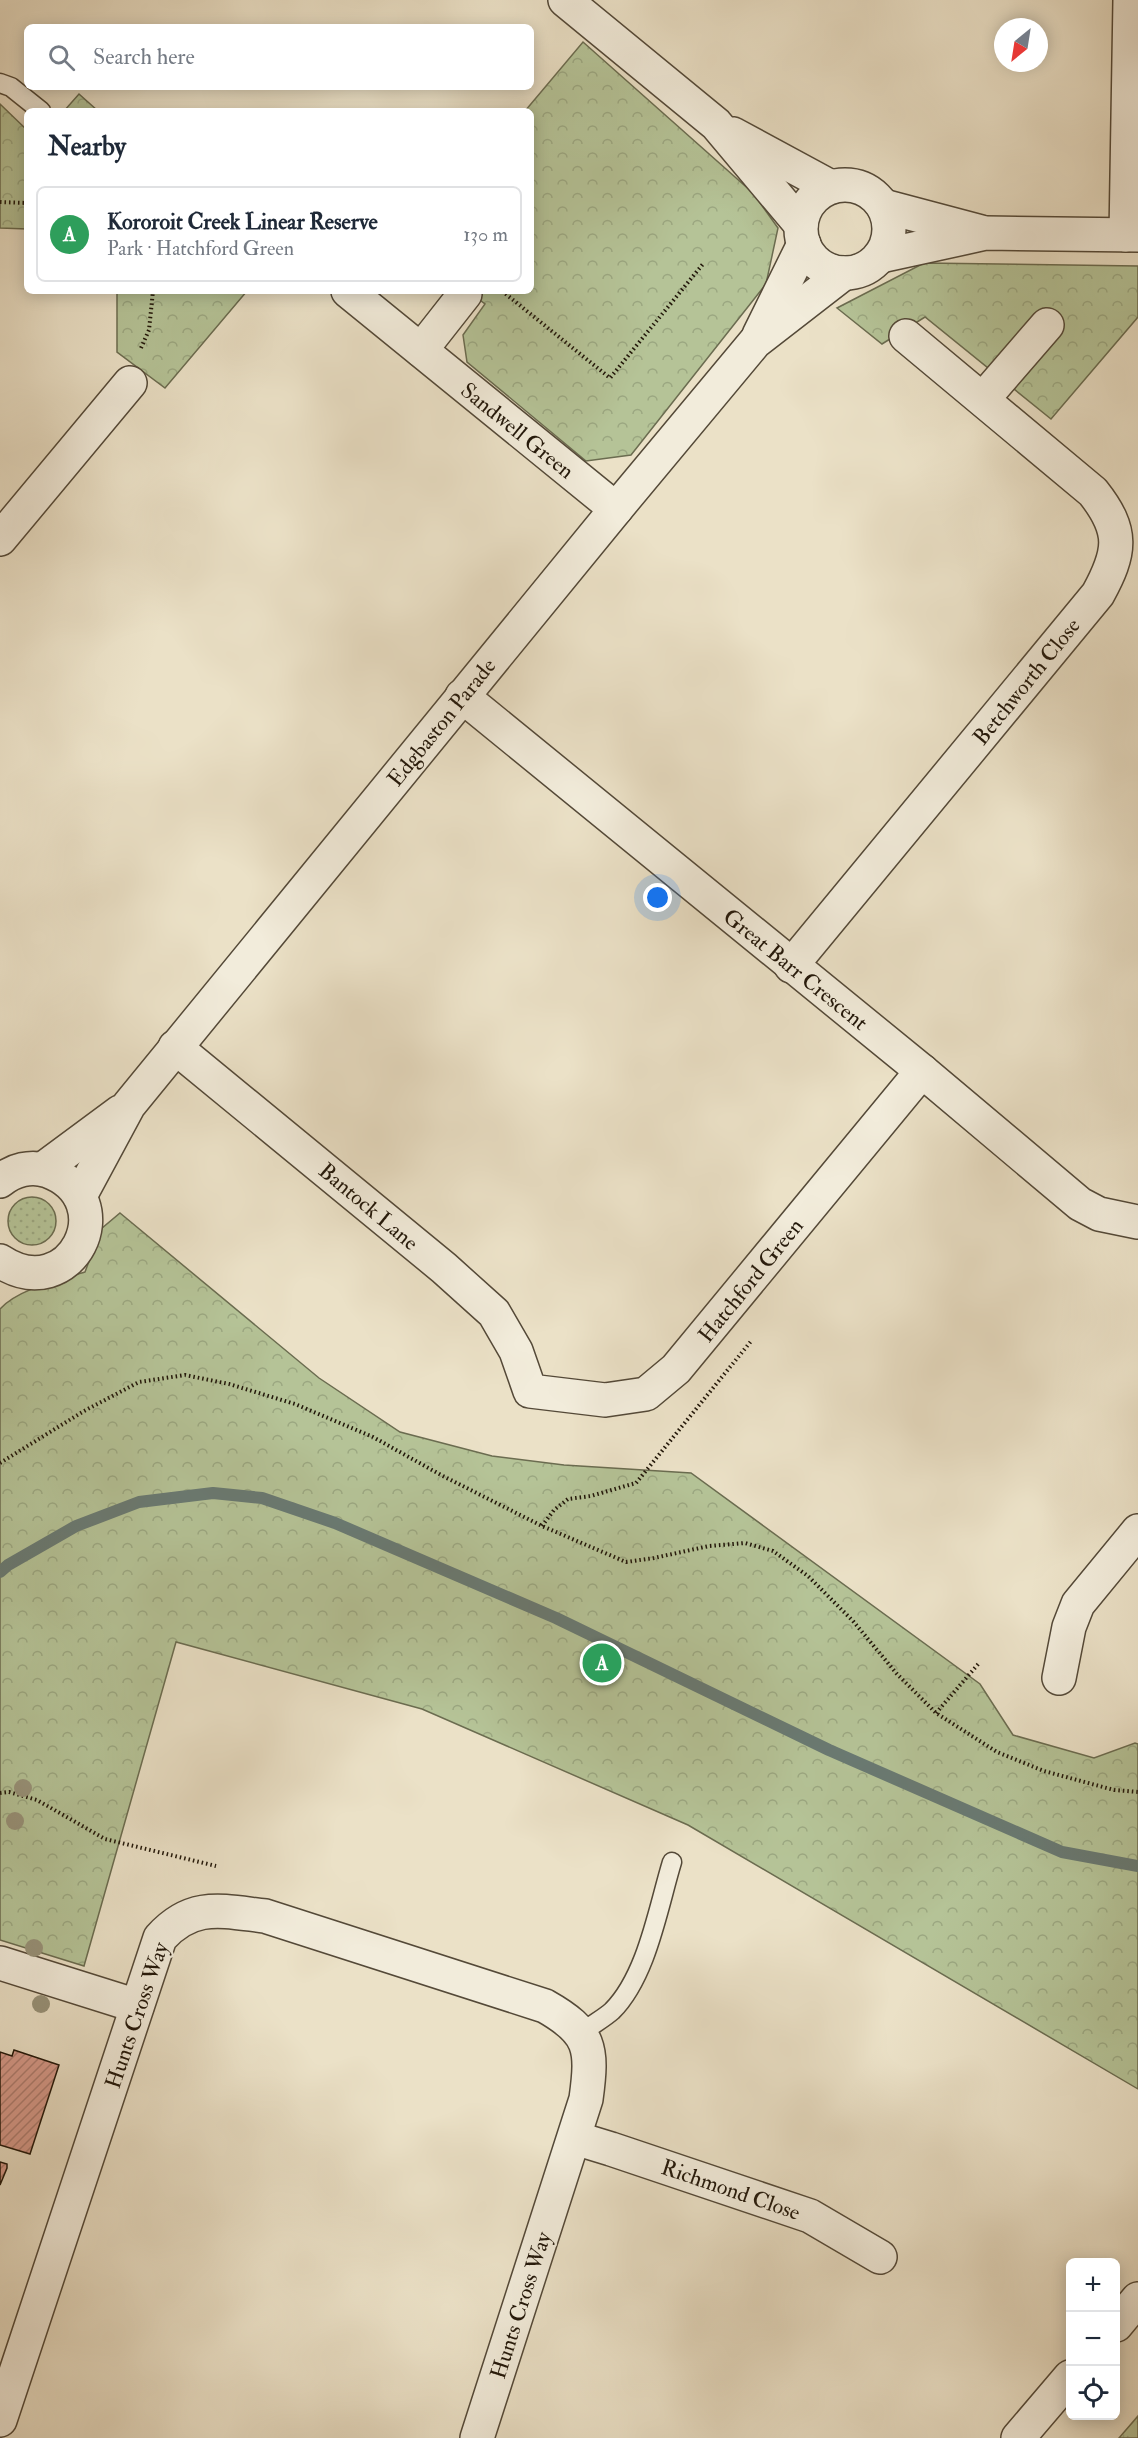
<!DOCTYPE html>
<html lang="en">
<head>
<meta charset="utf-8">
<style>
	:root { --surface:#fff; --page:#f6f6f7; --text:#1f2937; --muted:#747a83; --line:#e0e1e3; --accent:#ea580c }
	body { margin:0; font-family:"IM FELL Double Pica",serif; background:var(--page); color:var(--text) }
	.controls { position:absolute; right:18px; bottom:18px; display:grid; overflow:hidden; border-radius:9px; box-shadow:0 3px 15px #0003 }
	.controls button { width:54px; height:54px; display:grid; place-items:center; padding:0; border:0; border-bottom:2px solid var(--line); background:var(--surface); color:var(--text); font:30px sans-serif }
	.compass { position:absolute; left:994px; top:18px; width:54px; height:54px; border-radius:50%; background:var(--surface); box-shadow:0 3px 15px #0003; rotate:210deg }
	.you { position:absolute; left:658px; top:898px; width:21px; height:21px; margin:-15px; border:4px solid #fff; border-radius:50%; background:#1a73e8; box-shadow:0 0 0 9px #1a73e833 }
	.badge { display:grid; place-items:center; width:39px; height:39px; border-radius:50%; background:var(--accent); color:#fff; font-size:20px; font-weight:700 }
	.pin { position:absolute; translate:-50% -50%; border:3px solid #fff; box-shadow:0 2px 6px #0006 }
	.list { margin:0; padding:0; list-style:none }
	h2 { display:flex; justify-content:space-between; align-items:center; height:78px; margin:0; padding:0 24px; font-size:26px }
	h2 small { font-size:20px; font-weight:400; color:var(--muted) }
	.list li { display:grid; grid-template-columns:39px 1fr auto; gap:18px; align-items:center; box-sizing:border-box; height:96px; margin:0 12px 12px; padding:0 12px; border:2px solid var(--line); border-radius:9px }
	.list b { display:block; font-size:22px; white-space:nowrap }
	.list p { margin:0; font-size:20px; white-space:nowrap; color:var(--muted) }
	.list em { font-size:20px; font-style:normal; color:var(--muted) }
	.icon { flex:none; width:33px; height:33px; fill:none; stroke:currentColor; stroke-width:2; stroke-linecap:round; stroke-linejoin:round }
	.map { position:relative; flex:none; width:1138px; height:2438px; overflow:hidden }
	.search { position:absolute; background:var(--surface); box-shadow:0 3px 15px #0003; left:24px; top:24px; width:510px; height:66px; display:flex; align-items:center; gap:15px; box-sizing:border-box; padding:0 21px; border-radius:9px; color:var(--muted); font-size:22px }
	.panel { position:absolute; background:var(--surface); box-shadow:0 3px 15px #0003; left:24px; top:108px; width:510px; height:186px; border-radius:9px }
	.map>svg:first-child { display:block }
</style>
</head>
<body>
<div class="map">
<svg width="1138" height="2438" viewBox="0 0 1138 2438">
	<defs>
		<pattern id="grass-tufts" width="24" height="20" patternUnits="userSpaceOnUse" patternTransform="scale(1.5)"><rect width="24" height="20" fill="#b5c397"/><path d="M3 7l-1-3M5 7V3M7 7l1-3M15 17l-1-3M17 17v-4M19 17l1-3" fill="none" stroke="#9ba781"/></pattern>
		<pattern id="forest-crowns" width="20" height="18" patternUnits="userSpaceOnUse" patternTransform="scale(1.5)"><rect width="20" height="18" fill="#b5c397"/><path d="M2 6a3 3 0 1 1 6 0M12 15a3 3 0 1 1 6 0" fill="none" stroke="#9ba781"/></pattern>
		<pattern id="garden-dots" width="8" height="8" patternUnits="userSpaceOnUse" patternTransform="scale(1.5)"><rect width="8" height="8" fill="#b5c397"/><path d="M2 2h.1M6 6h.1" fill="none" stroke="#9ba781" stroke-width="1.8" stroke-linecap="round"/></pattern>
		<pattern id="building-hatch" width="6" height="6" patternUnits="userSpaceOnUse" patternTransform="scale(1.5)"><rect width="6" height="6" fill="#d79a8b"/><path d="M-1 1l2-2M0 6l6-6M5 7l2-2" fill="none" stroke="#ae7d70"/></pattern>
	</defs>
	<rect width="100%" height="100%" fill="#ebe1c7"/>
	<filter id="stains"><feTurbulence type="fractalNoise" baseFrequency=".00333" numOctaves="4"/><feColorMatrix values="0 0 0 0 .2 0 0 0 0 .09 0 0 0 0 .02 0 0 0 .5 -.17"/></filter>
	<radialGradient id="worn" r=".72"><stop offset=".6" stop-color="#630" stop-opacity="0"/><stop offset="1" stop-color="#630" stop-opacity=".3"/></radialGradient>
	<path fill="url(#grass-tufts)" stroke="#6b6c50" stroke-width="1.5" d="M1138,2416v22h-19z"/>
	<g fill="url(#forest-crowns)" stroke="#6b6c50" stroke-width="1.5">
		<path d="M583,42l170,151 25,35 -12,56 -135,171 -45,6 -119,-99 -4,-27 22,-31 -17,-13h63v-180h-6z"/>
		<path d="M79,94l19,17h-34z"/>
		<path d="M0,104l27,26v99l-27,-1z"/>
		<path d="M924,263l214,3v51l-87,102 -126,-102 -43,27 -45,-36z"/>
		<path d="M117,291h130l-82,97 -48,-36z"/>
		<path d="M120,1213l199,165 81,54 92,24 72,9 127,8 289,211 33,51 81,23 41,-15 3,1v345l-450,-264 -266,-116 -246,-67 -92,324 -84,-26v-631c18,-20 59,-29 85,-37l16,-43z"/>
	</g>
	<circle fill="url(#garden-dots)" stroke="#6b6c50" stroke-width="1.5" cx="32" cy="1221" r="24"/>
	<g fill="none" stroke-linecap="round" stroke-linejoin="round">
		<path stroke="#697a73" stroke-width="12" d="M0,1572l8,-7 68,-39 63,-24 74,-9 49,5 73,25 221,95 273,132 233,102 76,14"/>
	</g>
	<g fill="url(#building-hatch)" stroke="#211609" stroke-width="1.5">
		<path d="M14,2050l45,15 -29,89 -30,-9v-93l12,4z"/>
		<path d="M0,2162l7,2v4l-7,17z"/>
	</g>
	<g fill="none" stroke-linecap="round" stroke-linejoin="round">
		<defs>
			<g id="service">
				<path d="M0,83l11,4 30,24"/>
				<path d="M582,2033c9,-8 21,-14 30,-22 35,-35 46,-103 60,-149"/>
			</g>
			<g id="minor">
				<path d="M565,0l151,124 85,101"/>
				<path d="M733,134l98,53"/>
				<circle cx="845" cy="229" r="44"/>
				<path d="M883,206l98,26"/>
				<path d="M1126,235l4,-235"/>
				<path d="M881,256l105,-23 152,2"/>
				<path d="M348,291l268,218"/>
				<path d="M759,335l45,-91"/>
				<path d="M421,350l44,-56"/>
				<path d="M983,399l64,-74"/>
				<path d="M0,539l130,-156"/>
				<path d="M462,696l460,375 158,133 19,10 39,8"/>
				<path d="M791,966l307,-372c23,-42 26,-63 -5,-102l-187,-156"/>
				<path d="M175,1047l269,221 50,45 22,38 14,40 75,9 41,-6 30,-25 246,-298"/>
				<path d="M43,1169l77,-57"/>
				<path d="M0,1181c13,-11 31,-16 48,-10 77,29 23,137 -48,90"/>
				<path d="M80,1196l49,-91 487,-596 139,-167 89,-69"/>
				<path d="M1059,1678l10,-51 9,-23 60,-73"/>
				<path d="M0,1963l137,43"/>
				<path d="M575,2138l36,11 199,67 70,41"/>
				<path d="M1116,2325l22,-26"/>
				<path d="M0,2420l160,-482c32,-36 62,-27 105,-22l280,90c46,26 48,42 41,93l-109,339"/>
				<path d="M1018,2438l52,-61"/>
			</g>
		</defs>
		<use href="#service" stroke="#544938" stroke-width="21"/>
		<use href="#minor" stroke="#544938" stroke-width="36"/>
		<g stroke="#211609" stroke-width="4" stroke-dasharray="1.5 3" stroke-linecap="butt">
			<path d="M0,202l27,1"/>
			<path d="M502,291l108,87 93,-114"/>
			<path d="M141,348l8,-18 4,-39"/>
			<path d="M0,1463l84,-52 55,-29 46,-7 44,9 66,20 78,33 68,38 101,51 84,36 28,-4 55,-12 36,-3 28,8 35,25 45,45 44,53 39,39 61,39 47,19 70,19 24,2"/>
			<path d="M542,1526l12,-16 14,-11 23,-3 45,-13 116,-143"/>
			<path d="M936,1713l44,-51"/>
			<path d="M0,1793l9,-1 28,8 68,39 111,27"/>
		</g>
		<use href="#service" stroke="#f2ecdb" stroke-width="18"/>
		<use href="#minor" stroke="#f2ecdb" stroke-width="33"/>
	</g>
	<g fill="#98937a">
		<circle cx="23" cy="1788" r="9"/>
		<circle cx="15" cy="1821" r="9"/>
		<circle cx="34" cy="1948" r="9"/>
		<circle cx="41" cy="2004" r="9"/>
	</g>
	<g text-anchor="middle" stroke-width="4.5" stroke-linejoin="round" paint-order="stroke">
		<g font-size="22" fill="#211609" stroke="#f2ecdb">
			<text transform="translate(518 430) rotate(39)" y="8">Sandwell Green</text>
			<text transform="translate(1026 681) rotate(-51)" y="8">Betchworth Close</text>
			<text transform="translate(441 722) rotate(-51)" y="8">Edgbaston Parade</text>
			<text transform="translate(796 969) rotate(39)" y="8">Great Barr Crescent</text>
			<text transform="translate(369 1206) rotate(40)" y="8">Bantock Lane</text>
			<text transform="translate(750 1280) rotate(-51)" y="8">Hatchford Green</text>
			<text transform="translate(136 2015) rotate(-71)" y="8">Hunts Cross Way</text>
			<text transform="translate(731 2189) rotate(19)" y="8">Richmond Close</text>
			<text transform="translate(520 2305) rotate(-72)" y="8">Hunts Cross Way</text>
		</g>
	</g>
	<rect width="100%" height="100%" filter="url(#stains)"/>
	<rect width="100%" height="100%" fill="url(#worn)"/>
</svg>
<div class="controls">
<button>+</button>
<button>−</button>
<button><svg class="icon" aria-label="locate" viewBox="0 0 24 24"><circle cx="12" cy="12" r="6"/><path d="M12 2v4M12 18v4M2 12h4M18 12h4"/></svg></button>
</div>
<svg class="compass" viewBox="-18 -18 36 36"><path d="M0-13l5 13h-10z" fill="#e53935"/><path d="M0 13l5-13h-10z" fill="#747a83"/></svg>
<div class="you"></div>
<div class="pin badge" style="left:602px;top:1663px;background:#2e9e5b">A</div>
<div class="search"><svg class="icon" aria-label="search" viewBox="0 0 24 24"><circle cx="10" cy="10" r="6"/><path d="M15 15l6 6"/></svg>Search here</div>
<section class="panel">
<h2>Nearby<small></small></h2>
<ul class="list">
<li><span class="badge" style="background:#2e9e5b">A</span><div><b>Kororoit Creek Linear Reserve</b><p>Park · Hatchford Green</p></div><em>130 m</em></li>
</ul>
</section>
</div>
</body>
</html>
